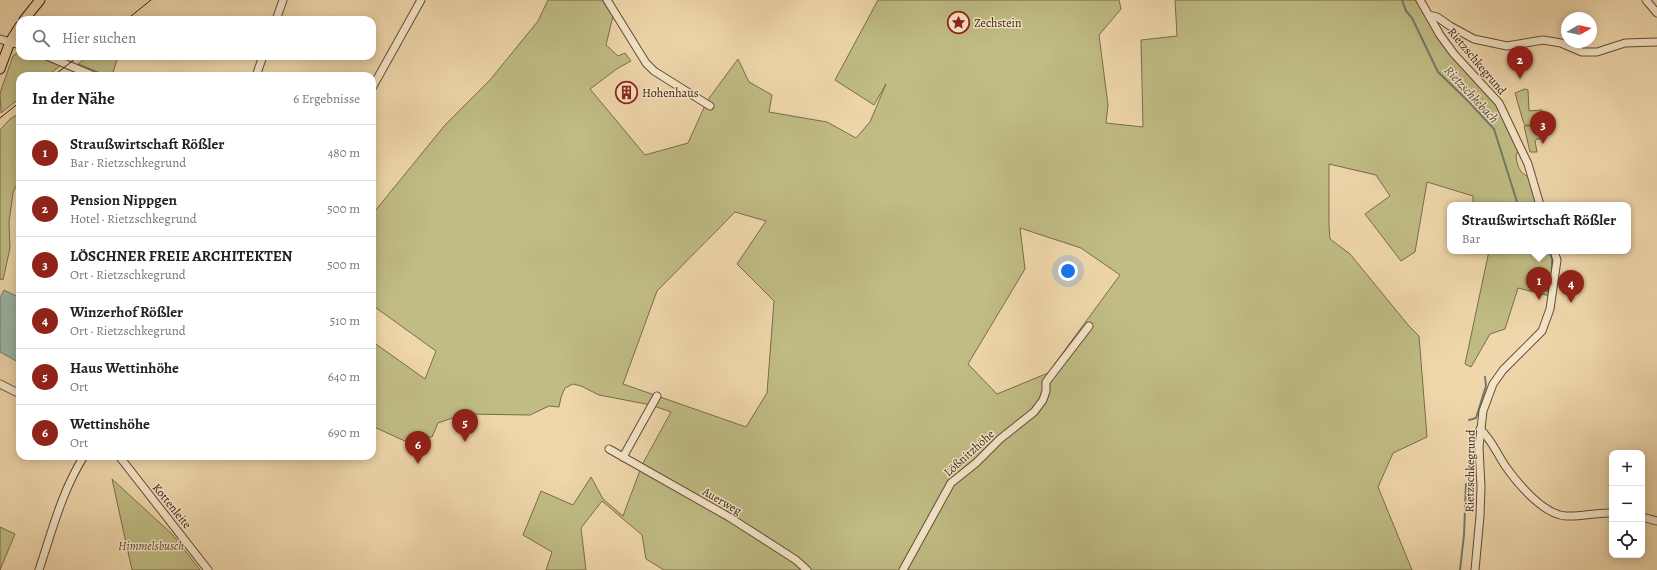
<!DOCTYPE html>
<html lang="de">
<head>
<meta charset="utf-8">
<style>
	:root { --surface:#fff; --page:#f2f2f2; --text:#222; --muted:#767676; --line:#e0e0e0; --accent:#8f2418 }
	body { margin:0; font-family:Alegreya,serif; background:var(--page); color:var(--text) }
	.controls { position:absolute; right:12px; bottom:12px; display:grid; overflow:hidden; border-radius:8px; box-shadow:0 2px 10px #0003 }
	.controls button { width:36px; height:36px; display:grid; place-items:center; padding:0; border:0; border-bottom:1px solid var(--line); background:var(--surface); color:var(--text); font:20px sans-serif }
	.compass { position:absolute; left:1561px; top:12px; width:36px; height:36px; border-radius:50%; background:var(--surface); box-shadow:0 2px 10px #0003; rotate:81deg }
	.you { position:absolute; left:1068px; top:271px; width:14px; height:14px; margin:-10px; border:3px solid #fff; border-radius:50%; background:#1a73e8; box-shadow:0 0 0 6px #1a73e833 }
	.badge { display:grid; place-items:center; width:26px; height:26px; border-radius:50%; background:var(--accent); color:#fff; font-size:13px; font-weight:700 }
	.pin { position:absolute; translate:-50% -33px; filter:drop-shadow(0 1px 2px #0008) }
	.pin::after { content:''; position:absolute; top:21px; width:14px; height:12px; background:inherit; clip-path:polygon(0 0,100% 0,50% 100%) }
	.popup { position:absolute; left:1447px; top:202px; width:184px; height:52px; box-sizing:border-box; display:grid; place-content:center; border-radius:8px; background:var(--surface); filter:drop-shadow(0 1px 3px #0005); font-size:13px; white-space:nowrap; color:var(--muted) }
	.popup b { font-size:15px; color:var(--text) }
	.popup::after { content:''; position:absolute; left:50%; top:100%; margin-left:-8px; border:8px solid transparent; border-top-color:var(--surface) }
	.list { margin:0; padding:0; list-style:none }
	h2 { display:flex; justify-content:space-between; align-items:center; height:52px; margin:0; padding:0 16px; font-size:17px }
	h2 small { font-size:13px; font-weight:400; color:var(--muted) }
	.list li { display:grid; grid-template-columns:26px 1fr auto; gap:12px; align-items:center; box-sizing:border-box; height:56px; padding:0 16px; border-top:1px solid var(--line) }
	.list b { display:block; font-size:15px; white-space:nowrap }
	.list p { margin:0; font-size:13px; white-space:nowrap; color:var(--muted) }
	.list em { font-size:13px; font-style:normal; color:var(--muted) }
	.icon { flex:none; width:22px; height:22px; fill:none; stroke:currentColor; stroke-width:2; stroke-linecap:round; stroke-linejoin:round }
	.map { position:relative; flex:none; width:1657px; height:570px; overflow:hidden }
	.search { position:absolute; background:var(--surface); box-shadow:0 2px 10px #0003; left:16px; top:16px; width:360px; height:44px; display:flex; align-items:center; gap:10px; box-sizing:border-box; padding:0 14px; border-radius:12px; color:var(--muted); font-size:15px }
	.panel { position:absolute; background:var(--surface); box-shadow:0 2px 10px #0003; left:16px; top:72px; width:360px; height:388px; border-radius:12px }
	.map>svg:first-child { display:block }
</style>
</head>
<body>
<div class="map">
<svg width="1657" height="570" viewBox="0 0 1657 570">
	<rect width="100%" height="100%" fill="#efd7ab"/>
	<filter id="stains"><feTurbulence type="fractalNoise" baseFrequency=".005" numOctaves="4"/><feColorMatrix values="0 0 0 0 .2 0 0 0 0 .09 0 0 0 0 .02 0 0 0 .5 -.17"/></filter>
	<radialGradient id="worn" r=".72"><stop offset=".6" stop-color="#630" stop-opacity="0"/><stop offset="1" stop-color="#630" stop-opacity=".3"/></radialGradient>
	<g fill="#c0bc84" stroke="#7a6c4a" fill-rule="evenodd">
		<path d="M548,0h54l11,16 -7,29 12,11 7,-3 6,8 -13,7 -28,21 55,66 43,-12 19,-42 31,-42 11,23 23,13 -3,17 58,10 29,16 14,-16 16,-38 -12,21 -39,-25 43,-80h241l2,9 -22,26 9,70 -2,18 37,4 -2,-87 36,-4 -2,-36h240l82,105 22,45 -3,5c1,10 3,19 14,22l8,28h-65v-9l-46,-14 -12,70 -14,9 -36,-47 25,-18 -14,-21 -47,-11v61l1,14 20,15 59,72 10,10 8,101 -34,16 -15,34 34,83h-748l-18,-11 -4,-24 -40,-34 -21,27 5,42h-40l6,-18 -29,-17 18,-44 32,14 18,-28 12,22 20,17 19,-51 29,-53 -20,-7 -52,-10 -18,-9 -8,-2 -8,4 -4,9 -2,10 -10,-1 -19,9 -66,-1 -26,9 -6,14h-3l-5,9 -6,1 -46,-21 1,-84 52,37 11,-28 -64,-46v-89l3,-5 70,-86 45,-45 48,-59zM735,212l31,9 -29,43 37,37 -7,92 -21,34 -123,-43 34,-93zM1020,228l61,20 39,27 -72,98 -51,21 -29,-30 57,-95z"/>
		<path d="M20,51v5h18l23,9 -14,11h-27v22l-19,15 -1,-20 13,-37z"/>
		<path d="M88,56h30l-6,20h-4l-30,-12z"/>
		<path d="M1525,89l3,1 1,21 13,-1 2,10 -6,1 1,4h-14l-2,-4 -8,-28z"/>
		<path d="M20,113v63l-7,17 -4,29 1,26 -7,32 -3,-1v-149l10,-11z"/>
		<path d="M1524,126h15v3h6l2,9 -10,1 -2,2 2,11h-7z"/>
		<path d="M1489,251h62l2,16 -3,29 -32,-8 -13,41 -15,5 -19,33 -6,-3z"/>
		<path d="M112,479l61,56 27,35h-68z"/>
		<path d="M0,527l15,7 -15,36z"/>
	</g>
	<path fill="#9ab9ab" stroke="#717b6d" d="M4,290l16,8v65l-20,-11v-54z"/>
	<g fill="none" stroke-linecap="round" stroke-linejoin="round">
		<g stroke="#717b6d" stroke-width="2">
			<path d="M1402,0l4,11 6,7 26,54 32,31 24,26 24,76"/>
			<path d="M1549,251l3,8v12"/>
			<path d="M1548,292l3,-11"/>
			<path d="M1469,420l7,-2 10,-32 -1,-9"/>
			<path d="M1460,570l4,-35 2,-51"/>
		</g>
		<defs>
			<g id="minor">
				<path d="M607,0l39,63 8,8 56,35"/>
				<path d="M1420,0l20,35 14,19 45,49 29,61 12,41"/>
				<path d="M1646,0l11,13"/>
				<path d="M1429,15l8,2 13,9 24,13 33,7 36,-6 18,3 21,9h15l28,-9 32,-1"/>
				<path d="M276,20l7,-20"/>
				<path d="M0,39l20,6"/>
				<path d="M47,56l47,20"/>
				<path d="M256,76l7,-20"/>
				<path d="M372,88l49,-88"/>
				<path d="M0,384l20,10"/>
				<path d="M1480,429c12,11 17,25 26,38 12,17 38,48 60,49 15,1 31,-4 46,-3"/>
				<path d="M609,449l120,68 67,43 11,10"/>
				<path d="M119,456l89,114"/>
				<path d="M623,457l34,-61"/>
				<path d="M1642,517l15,4"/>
				<path d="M39,570c13,-39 23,-79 45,-114"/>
				<path d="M903,570l48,-87 25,-20 24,-24 34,-27 9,-12 3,-9v-9l43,-56"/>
				<path d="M1475,570l5,-54 1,-29 -2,-40 4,-36 10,-27 10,-14 39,-39 8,-22 7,-49 -3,-9"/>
			</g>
			<g id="major">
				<path d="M24,20l16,-20"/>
				<path d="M0,69l10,-27 10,-16"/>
			</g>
		</defs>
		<use href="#minor" stroke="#634c37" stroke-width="9"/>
		<use href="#major" stroke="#341d10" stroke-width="11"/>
		<use href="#minor" stroke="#f5e5c8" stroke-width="7"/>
		<use href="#major" stroke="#efd7ab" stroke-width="9"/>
		<g stroke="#341d10" stroke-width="1">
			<path d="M126,20l25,-20"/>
			<path d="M53,76l26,-20"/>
			<path d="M0,118l20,-16"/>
		</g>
	</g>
	<defs>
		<symbol id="sight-ring" viewBox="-11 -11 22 22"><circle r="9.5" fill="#f5e5c8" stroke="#8f2418" stroke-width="1.5"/><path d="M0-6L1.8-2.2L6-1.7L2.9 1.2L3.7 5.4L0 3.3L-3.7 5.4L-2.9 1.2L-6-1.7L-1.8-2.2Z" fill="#8f2418"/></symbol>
		<symbol id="building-ring" viewBox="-11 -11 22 22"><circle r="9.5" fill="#f5e5c8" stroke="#8f2418" stroke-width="1.5"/><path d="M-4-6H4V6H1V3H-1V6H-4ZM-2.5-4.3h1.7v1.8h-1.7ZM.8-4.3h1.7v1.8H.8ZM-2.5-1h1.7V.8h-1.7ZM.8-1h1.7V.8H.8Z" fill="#8f2418"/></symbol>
	</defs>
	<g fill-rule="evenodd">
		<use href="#sight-ring" x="946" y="10" width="25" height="25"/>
		<use href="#building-ring" x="614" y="80" width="25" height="25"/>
	</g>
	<g text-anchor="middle" stroke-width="3" stroke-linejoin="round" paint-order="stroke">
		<g font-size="12" fill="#341d10" stroke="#f5e5c8" text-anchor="start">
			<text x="974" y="27">Zechstein</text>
			<text x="642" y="97">Hohenhaus</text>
		</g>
		<g font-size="12" fill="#341d10" stroke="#f5e5c8">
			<text transform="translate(1477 61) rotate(50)" y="4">Rietzschkegrund</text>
			<text transform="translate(969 453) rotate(-42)" y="4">Lößnitzhöhe</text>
			<text transform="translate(1470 471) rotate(-89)" y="4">Rietzschkegrund</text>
			<text transform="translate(722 501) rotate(30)" y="4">Auerweg</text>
			<text transform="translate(172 506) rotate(51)" y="4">Kottenleite</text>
		</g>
		<g font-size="12" font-style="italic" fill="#5e4d33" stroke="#f5e5c8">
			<text x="151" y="550">Himmelsbusch</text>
		</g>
		<g font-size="13" font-style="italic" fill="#534c3e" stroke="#f5e5c8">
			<text transform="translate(1472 94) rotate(47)" y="5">Rietzschkebach</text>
		</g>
	</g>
	<rect width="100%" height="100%" filter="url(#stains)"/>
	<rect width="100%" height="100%" fill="url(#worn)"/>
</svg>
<div class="controls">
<button>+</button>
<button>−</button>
<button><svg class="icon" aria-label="locate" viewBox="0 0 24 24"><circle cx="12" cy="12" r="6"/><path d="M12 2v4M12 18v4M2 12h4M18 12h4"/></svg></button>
</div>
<svg class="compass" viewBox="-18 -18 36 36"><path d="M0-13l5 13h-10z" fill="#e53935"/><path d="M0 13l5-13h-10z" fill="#767676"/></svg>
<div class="you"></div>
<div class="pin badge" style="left:1539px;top:300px">1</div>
<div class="popup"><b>Straußwirtschaft Rößler</b>Bar</div>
<div class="pin badge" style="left:1520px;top:79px">2</div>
<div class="pin badge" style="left:1543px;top:144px">3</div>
<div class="pin badge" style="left:1571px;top:303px">4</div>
<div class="pin badge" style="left:465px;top:442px">5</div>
<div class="pin badge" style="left:418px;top:464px">6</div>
<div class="search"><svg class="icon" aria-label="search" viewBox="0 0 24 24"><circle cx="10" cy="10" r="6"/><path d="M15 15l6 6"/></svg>Hier suchen</div>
<section class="panel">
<h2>In der Nähe<small>6 Ergebnisse</small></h2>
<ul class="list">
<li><span class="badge">1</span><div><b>Straußwirtschaft Rößler</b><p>Bar · Rietzschkegrund</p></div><em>480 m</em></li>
<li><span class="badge">2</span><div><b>Pension Nippgen</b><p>Hotel · Rietzschkegrund</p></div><em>500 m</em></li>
<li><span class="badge">3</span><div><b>LÖSCHNER FREIE ARCHITEKTEN</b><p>Ort · Rietzschkegrund</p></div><em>500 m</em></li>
<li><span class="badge">4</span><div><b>Winzerhof Rößler</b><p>Ort · Rietzschkegrund</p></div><em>510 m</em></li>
<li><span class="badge">5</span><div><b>Haus Wettinhöhe</b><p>Ort</p></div><em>640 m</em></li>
<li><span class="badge">6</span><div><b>Wettinshöhe</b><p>Ort</p></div><em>690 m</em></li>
</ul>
</section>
</div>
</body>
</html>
